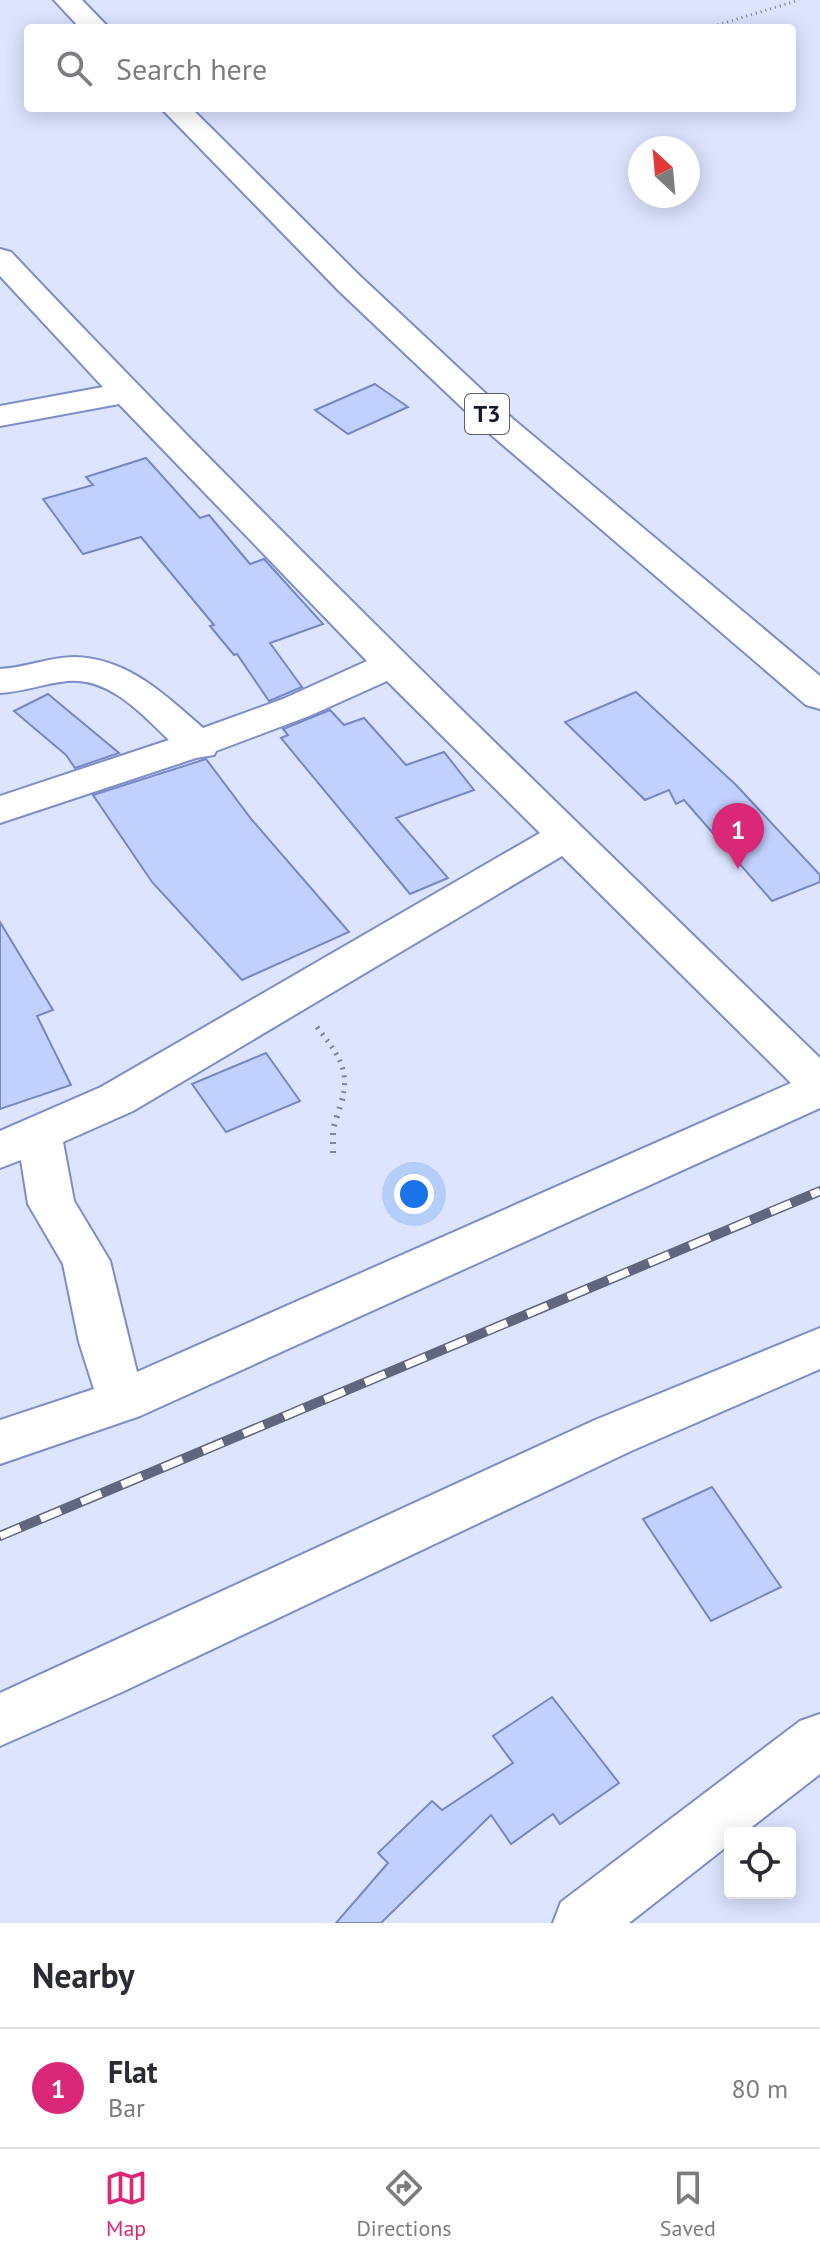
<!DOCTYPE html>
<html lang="en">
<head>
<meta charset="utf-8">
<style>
	:root { --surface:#fff; --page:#f2f2f3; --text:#2b2b33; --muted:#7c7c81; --line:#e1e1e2; --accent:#db2777 }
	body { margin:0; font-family:"PT Sans",sans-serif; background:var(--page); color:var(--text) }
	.controls { position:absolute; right:24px; bottom:24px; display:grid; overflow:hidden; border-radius:8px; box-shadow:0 4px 20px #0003 }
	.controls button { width:72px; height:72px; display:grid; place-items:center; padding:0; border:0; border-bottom:2px solid var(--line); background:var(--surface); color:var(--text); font:40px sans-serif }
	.compass { position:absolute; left:628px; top:136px; width:72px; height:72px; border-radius:50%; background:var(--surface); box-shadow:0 4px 20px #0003; rotate:334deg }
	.you { position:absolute; left:414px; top:1194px; width:28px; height:28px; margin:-20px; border:6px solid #fff; border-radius:50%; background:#1a73e8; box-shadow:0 0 0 12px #1a73e833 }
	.badge { display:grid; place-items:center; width:52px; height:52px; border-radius:50%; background:var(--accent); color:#fff; font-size:26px; font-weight:700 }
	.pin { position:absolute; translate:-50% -66px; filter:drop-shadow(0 2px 4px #0008) }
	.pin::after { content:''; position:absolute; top:42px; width:28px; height:24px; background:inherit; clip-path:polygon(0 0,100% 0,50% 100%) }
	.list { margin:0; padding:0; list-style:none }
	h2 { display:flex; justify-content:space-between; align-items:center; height:104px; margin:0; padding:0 32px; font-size:34px }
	h2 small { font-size:26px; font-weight:400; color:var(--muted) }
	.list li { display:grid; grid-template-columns:52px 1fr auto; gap:24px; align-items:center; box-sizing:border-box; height:120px; padding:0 32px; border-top:2px solid var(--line) }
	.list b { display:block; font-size:30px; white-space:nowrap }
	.list p { margin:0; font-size:26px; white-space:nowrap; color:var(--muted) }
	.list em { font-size:26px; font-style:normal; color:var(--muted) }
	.icon { flex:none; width:44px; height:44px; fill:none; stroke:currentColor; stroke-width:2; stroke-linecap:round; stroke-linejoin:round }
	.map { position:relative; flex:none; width:820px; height:1923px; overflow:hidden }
	.search { position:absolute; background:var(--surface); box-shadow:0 4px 20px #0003; left:24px; right:24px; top:24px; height:88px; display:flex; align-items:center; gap:20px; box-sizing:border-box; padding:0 28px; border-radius:8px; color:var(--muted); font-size:30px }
	.sheet { height:224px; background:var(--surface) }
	nav { display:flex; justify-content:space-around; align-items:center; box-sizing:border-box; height:112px; border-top:2px solid var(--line); background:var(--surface); font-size:22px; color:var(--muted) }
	nav a { display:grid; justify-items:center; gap:4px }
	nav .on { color:var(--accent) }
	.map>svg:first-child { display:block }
</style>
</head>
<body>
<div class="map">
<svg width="820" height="1923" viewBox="0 0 820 1923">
	<rect width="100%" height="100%" fill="#dce4fe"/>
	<g fill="#c1d0fd" stroke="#7687c2" stroke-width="2">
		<path d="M375,384l33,23 -60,27 -33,-24z"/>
		<path d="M146,458l54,60 9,-3 41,49 14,-5 59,65 -53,19 32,44 -33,14 -32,-47 -3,1 -24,-29 4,-1 -73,-88 -58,17 -40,-55 50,-14 -7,-8z"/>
		<path d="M636,692l100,93 84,90v7l-48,19 -88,-101 -8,4 -7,-14 -24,10 -80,-78z"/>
		<path d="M48,694l71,59 -44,15 -9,-13 -52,-44z"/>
		<path d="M330,710l14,15 20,-7 42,47 38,-13 30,38 -78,28 52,60 -38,16 -129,-156 7,-3 -5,-6z"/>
		<path d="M206,759l46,61 97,112 -107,48 -90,-98 -59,-87z"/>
		<path d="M0,922l53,88 -16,6 34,69 -71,24z"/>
		<path d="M266,1053l34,48 -74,31 -34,-48z"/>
		<path d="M712,1487l69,100 -70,34 -68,-102z"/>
		<path d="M552,1697l67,86 -59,41 -7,-10 -42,30 -20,-29 -110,108h-45l52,-60 -10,-10 54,-52 10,9 71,-47 -20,-27z"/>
	</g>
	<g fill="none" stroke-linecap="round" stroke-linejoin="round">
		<defs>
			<g id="minor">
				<path d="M0,249l11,3c261,277 535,541 809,806v50l-680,308 -140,48v-44l94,-31 -15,-47 -16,-78 -35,-60 -7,-44 -21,8v-37l101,-44 439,-254 -153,-152 -78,35 -93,35 -2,4 -18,3 -196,65v-27l169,-56c-27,-26 -60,-63 -101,-59 -23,2 -45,11 -68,12v-24c25,-1 49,-12 74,-12 54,1 91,38 129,71l80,-29 84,-38 -248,-257 -119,22v-20l103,-19 -103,-111zM562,856l229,227 -654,289 -27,-111 -36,-60 -11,-59 70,-31z"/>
				<path d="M820,1328v41l-189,82 -509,241 -122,54v-53l595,-273z"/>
				<path d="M820,1714v60l-76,59h-14v11l-101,79h-76l8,-21 239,-181z"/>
			</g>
			<g id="trunk">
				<path d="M54,0h28l27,28h-29z"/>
				<path d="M161,108h30l170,169 152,142 307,257v33l-14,-4 -317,-272 -150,-142z"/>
			</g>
		</defs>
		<use href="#minor" stroke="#7c8dc9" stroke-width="4"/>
		<use href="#trunk" stroke="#7c8dc9" stroke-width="4"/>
		<path stroke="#7e849d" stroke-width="3" stroke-dasharray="1 4" stroke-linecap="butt" d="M708,28l91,-28"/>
		<path stroke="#7e849d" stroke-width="5" stroke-dasharray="2 6" stroke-linecap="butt" d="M317,1027c18,24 34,41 25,72"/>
		<g stroke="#7e849d" stroke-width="6" stroke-dasharray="2 7" stroke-linecap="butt">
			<path d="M333,1153v-24l10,-32"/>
			<path d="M0,1536l820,-345"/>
		</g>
		<use href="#minor" fill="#fff" fill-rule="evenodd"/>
		<use href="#trunk" fill="#fff" fill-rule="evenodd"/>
		<defs>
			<path id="rail" d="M0,1536l820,-345"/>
		</defs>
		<use href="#rail" stroke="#60667e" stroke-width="10"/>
		<use href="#rail" stroke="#fff" stroke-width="7" stroke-dasharray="22" stroke-linecap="butt"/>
	</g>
	<g text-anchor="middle" stroke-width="8" stroke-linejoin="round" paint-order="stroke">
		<rect fill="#fff" stroke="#5a5d6d" stroke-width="2" x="465" y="394" width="44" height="40" rx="6"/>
		<g font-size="24" font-weight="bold" fill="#13182f">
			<text x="487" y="422">T3</text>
		</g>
	</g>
</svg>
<div class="controls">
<button><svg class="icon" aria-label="locate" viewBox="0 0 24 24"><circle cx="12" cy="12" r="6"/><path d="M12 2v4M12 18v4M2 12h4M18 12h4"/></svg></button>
</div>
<svg class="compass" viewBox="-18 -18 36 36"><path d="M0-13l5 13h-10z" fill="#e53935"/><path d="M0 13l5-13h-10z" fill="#7c7c81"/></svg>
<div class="you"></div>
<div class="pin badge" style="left:738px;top:869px">1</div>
<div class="search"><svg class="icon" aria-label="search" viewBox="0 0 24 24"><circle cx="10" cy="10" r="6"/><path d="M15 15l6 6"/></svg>Search here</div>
</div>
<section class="sheet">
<h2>Nearby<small></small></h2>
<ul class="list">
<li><span class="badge">1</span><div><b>Flat</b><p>Bar</p></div><em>80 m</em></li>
</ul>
</section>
<nav>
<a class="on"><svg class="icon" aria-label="map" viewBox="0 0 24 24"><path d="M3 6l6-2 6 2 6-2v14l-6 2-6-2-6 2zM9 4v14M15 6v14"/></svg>Map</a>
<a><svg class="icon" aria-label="directions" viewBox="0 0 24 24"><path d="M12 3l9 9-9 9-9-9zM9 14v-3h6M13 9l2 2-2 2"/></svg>Directions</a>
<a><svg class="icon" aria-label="saved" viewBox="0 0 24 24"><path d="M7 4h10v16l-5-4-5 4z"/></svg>Saved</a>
</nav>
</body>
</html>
